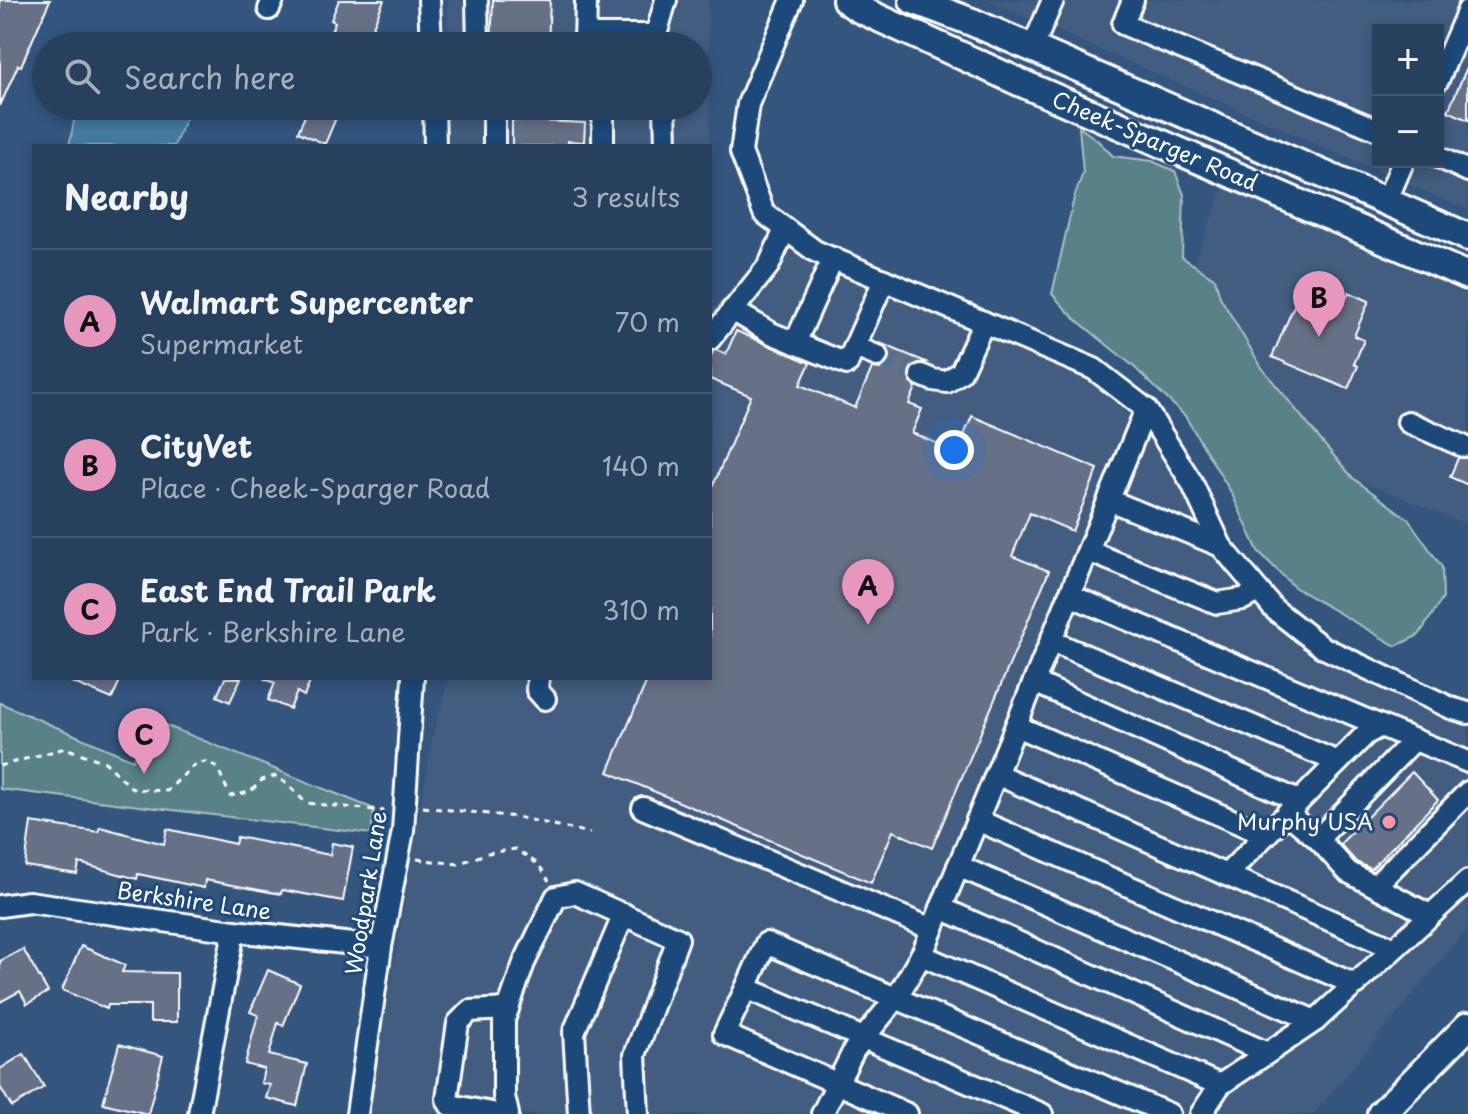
<!DOCTYPE html>
<html lang="en">
<head>
<meta charset="utf-8">
<style>
	:root { --surface:#27405e; --page:#334b67; --text:#f1f3f6; --muted:#a4afbc; --line:#435973; --accent:#e797bd }
	body { margin:0; font-family:"Playpen Sans",sans-serif; background:var(--page); color:var(--text) }
	.controls { position:absolute; right:24px; top:24px; display:grid; overflow:hidden; border-radius:0px; box-shadow:0 4px 12px #0003 }
	.controls button { width:72px; height:72px; display:grid; place-items:center; padding:0; border:0; border-bottom:2px solid var(--line); background:var(--surface); color:var(--text); font:40px sans-serif }
	.you { position:absolute; left:954px; top:450px; width:28px; height:28px; margin:-20px; border:6px solid #fff; border-radius:50%; background:#1a73e8; box-shadow:0 0 0 12px #1a73e833 }
	.badge { display:grid; place-items:center; width:52px; height:52px; border-radius:50%; background:var(--accent); color:#111; font-size:26px; font-weight:700 }
	.pin { position:absolute; translate:-50% -66px; filter:drop-shadow(0 2px 4px #0008) }
	.pin::after { content:''; position:absolute; top:42px; width:28px; height:24px; background:inherit; clip-path:polygon(0 0,100% 0,50% 100%) }
	.list { margin:0; padding:0; list-style:none }
	h2 { display:flex; justify-content:space-between; align-items:center; height:104px; margin:0; padding:0 32px; font-size:34px }
	h2 small { font-size:26px; font-weight:400; color:var(--muted) }
	.list li { display:grid; grid-template-columns:52px 1fr auto; gap:24px; align-items:center; box-sizing:border-box; height:144px; padding:0 32px; border-top:2px solid var(--line) }
	.list b { display:block; font-size:30px; white-space:nowrap }
	.list p { margin:0; font-size:26px; white-space:nowrap; color:var(--muted) }
	.list em { font-size:26px; font-style:normal; color:var(--muted) }
	.icon { flex:none; width:44px; height:44px; fill:none; stroke:currentColor; stroke-width:2; stroke-linecap:round; stroke-linejoin:round }
	.map { position:relative; flex:none; width:1468px; height:1114px; overflow:hidden }
	.search { position:absolute; background:var(--surface); box-shadow:0 4px 12px #0003; left:32px; top:32px; width:680px; height:88px; display:flex; align-items:center; gap:20px; box-sizing:border-box; padding:0 28px; border-radius:44px; color:var(--muted); font-size:30px }
	.panel { position:absolute; background:var(--surface); box-shadow:0 4px 12px #0003; left:32px; top:144px; width:680px; height:536px; border-radius:0px }
	.map>svg:first-child { display:block }
</style>
</head>
<body>
<div class="map">
<svg width="1468" height="1114" viewBox="0 0 1468 1114">
	<rect width="100%" height="100%" fill="#34557e"/>
	<filter id="ink" filterUnits="userSpaceOnUse"><feTurbulence type="fractalNoise" baseFrequency=".0125" numOctaves="2"/><feDisplacementMap in="SourceGraphic" scale="16" xChannelSelector="R" yChannelSelector="G"/><feConvolveMatrix kernelMatrix="1 2 1 2 8 2 1 2 1" color-interpolation-filters="sRGB"/></filter>
	<g filter="url(#ink)">
		<g fill="#435d80" fill-rule="evenodd">
			<path d="M448,0h260l2,146h-262v-40h250v-60h-250z"/>
			<path d="M987,0h481v210zM1378,30h60v132h-60z"/>
			<path d="M710,155l2,155 51,-56 32,-3 298,125 74,83 143,198 158,66v205l-154,186h-946l66,-384 15,-52h261z"/>
			<path d="M1224,186l244,109v230l-115,-47 -91,-110 -42,-71 -5,-18 -22,-14z"/>
		</g>
		<g fill="#598288" stroke="#acc0c4" stroke-width="2">
			<path d="M1079,127l17,12 17,17 39,5 23,10 9,24 -2,62 33,22 5,18 42,71 61,75 30,35 55,41 34,48 1,31 -24,37 -23,11 -102,-59 -36,-36 -26,-57 -47,-78 -52,-50 -60,-49 -21,-23 22,-96 9,-25z"/>
			<path d="M0,703l133,57 17,-41 224,90 -3,25 -371,-45z"/>
		</g>
		<path fill="#437b9f" stroke="#8eb0c5" stroke-width="2" d="M77,106h114l-17,40h-105z"/>
		<g fill="#666f86" stroke="#fff" stroke-width="2">
			<path d="M0,0h50l-29,66 -3,-1 -18,41z"/>
			<path d="M339,0h45l-19,46h-40l10,-24 -4,-2z"/>
			<path d="M493,0h57l-2,46h-57z"/>
			<path d="M1468,65v55l-20,-9z"/>
			<path d="M309,106h32l-16,38 -27,-12z"/>
			<path d="M512,120l73,3 -1,19 -16,-1v5h-56z"/>
			<path d="M1302,287l41,18 6,-13 20,9 -15,35 10,4 -10,24 4,2 -10,23 -76,-32z"/>
			<path d="M736,331l74,32 -10,22 55,23 17,-40 8,1 9,-7 1,-8 -8,-10 44,18 -12,2 -5,7 1,11 6,5 -7,17 13,5 -10,24 45,19 15,-36 126,53 -26,62 -42,-18 -18,43 37,15 -117,277 -39,-17 -22,52 -263,-111 40,-94h62v-185l41,-97 -41,-17v-21l3,-7 3,-1 10,4z"/>
			<path d="M1458,458h10v27l-18,-8z"/>
			<path d="M62,678h59l-9,21z"/>
			<path d="M225,678h16l-11,24 -13,-6z"/>
			<path d="M263,678h49l-8,18 -7,-4 -7,17 -22,-9 7,-17z"/>
			<path d="M1412,772l26,28 -67,69 -15,-7 -16,-18z"/>
			<path d="M31,822l67,10 2,-5 64,17 3,-15 68,15 2,-7 93,18 2,-12 21,4 -10,54 -61,-11 -1,4 -76,-14 -1,8 -66,-14 -1,5 -58,-16 -2,11 -52,-8z"/>
			<path d="M81,946l44,19 -3,7 55,1v49h-27v-17h-42l-1,4 -45,-19z"/>
			<path d="M23,949l25,43 -21,12 -7,-13 -20,11v-41z"/>
			<path d="M268,970l32,14 -17,42 -5,-3 -9,32 38,9 -10,42 -31,-8 4,-13 -9,-2 3,-14 -19,-5 13,-49 -8,-3z"/>
			<path d="M119,1044l44,12 -15,58 -45,-11z"/>
			<path d="M24,1054l20,33 -32,20 -12,-20v-18z"/>
		</g>
		<g fill="none" stroke-linecap="round" stroke-linejoin="round">
			<path stroke="#526e91" stroke-width="20" stroke-dasharray="20 10" stroke-linecap="butt" d="M877,356l44,19"/>
			<defs>
				<g id="minor">
					<path d="M429,0l2,46"/>
					<path d="M477,0l1,46"/>
					<path d="M792,0l-44,104 -7,48 23,61 51,38 279,118 52,40 46,74 29,63 53,63 48,38 129,61 17,5"/>
					<path d="M1133,0l-10,24 255,106"/>
					<path d="M269,9l4,-9"/>
					<path d="M585,35h71"/>
					<path d="M585,46l1,-46"/>
					<path d="M662,46l-6,-11 10,-35"/>
					<path d="M1032,49l21,-49"/>
					<path d="M1438,80l30,-70"/>
					<path d="M434,106l1,40"/>
					<path d="M665,106l1,40"/>
					<path d="M494,146v-40"/>
					<path d="M603,146v-40"/>
					<path d="M1438,157l30,14"/>
					<path d="M1386,202l17,-40"/>
					<path d="M732,310l39,23 76,31 37,-84"/>
					<path d="M710,339l59,-74 16,-36"/>
					<path d="M795,343l38,-85"/>
					<path d="M855,347l22,9"/>
					<path d="M921,375l12,5 14,2 14,-10 23,-50"/>
					<path d="M1408,422l55,24"/>
					<path d="M1109,500l112,46"/>
					<path d="M1088,551l129,52 26,-4 15,-8"/>
					<path d="M1069,595l312,131"/>
					<path d="M1051,641l287,121"/>
					<path d="M538,678l-1,12 8,9"/>
					<path d="M1034,682l265,119"/>
					<path d="M1016,726l250,109"/>
					<path d="M996,774l397,174"/>
					<path d="M643,808l289,121"/>
					<path d="M1287,813l31,26 30,33 82,43"/>
					<path d="M977,820l379,165"/>
					<path d="M1318,839l96,-99"/>
					<path d="M958,866l357,155"/>
					<path d="M1226,875l140,-141 15,-8 87,36"/>
					<path d="M1375,886l93,-94"/>
					<path d="M0,906l29,-4 205,29 147,16"/>
					<path d="M941,908l326,145"/>
					<path d="M921,955l299,130"/>
					<path d="M746,988l-22,46 183,80"/>
					<path d="M199,1114l35,-183"/>
					<path d="M357,1114l24,-167 22,-116 10,-153"/>
					<path d="M497,1114l-47,-9 -3,-6 11,-76 12,-12 38,-2"/>
					<path d="M508,1114l-4,-18v-76l20,-57 32,-66 19,-4 103,46 -43,116 3,59"/>
					<path d="M579,1114l-5,-82 50,-118"/>
					<path d="M822,1114l32,-64 43,-53 26,-45 223,-543"/>
					<path d="M1042,1114l-296,-126 20,-45 403,171"/>
					<path d="M1201,1114l19,-29 95,-64 153,-140"/>
				</g>
				<g id="major">
					<path d="M846,0l13,9 160,73 449,194"/>
					<path d="M913,0l59,22 496,215"/>
					<path d="M1381,1114l87,-88"/>
				</g>
			</defs>
			<use href="#minor" stroke="#fff" stroke-width="26"/>
			<use href="#major" stroke="#fff" stroke-width="32"/>
			<g stroke="#fff" stroke-width="3" stroke-dasharray="6 6" stroke-linecap="butt">
				<path d="M0,766l65,-18 40,14 28,27 34,2 27,-26 14,-4 10,8 12,27 20,-4 12,-12 13,-4 10,6 21,21 78,8"/>
				<path d="M423,807l94,10 73,16"/>
				<path d="M378,853l5,-39"/>
				<path d="M417,859l41,5 30,-11 28,-4 23,16 10,16"/>
			</g>
			<use href="#minor" stroke="#1f4a7a" stroke-width="20"/>
			<use href="#major" stroke="#1f4a7a" stroke-width="26"/>
		</g>
	</g>
	<circle fill="#ff9aa2" stroke="#1f4a7a" stroke-width="3" cx="1389" cy="822" r="8"/>
	<g text-anchor="middle" stroke-width="6" stroke-linejoin="round" paint-order="stroke">
		<g font-size="22" fill="#fff" stroke="#1f4a7a">
			<text transform="translate(1155 141) rotate(23)" y="8">Cheek-Sparger Road</text>
			<text transform="translate(366 893) rotate(-81)" y="8">Woodpark Lane</text>
			<text transform="translate(194 901) rotate(8)" y="8">Berkshire Lane</text>
		</g>
		<g font-size="22" fill="#fff" stroke="#1f4a7a" text-anchor="end">
			<text x="1373" y="830">Murphy USA</text>
		</g>
	</g>
</svg>
<div class="controls">
<button>+</button>
<button>−</button>
</div>
<div class="you"></div>
<div class="pin badge" style="left:868px;top:625px">A</div>
<div class="pin badge" style="left:1319px;top:337px">B</div>
<div class="pin badge" style="left:144px;top:774px">C</div>
<div class="search"><svg class="icon" aria-label="search" viewBox="0 0 24 24"><circle cx="10" cy="10" r="6"/><path d="M15 15l6 6"/></svg>Search here</div>
<section class="panel">
<h2>Nearby<small>3 results</small></h2>
<ul class="list">
<li><span class="badge">A</span><div><b>Walmart Supercenter</b><p>Supermarket</p></div><em>70 m</em></li>
<li><span class="badge">B</span><div><b>CityVet</b><p>Place · Cheek-Sparger Road</p></div><em>140 m</em></li>
<li><span class="badge">C</span><div><b>East End Trail Park</b><p>Park · Berkshire Lane</p></div><em>310 m</em></li>
</ul>
</section>
</div>
</body>
</html>
